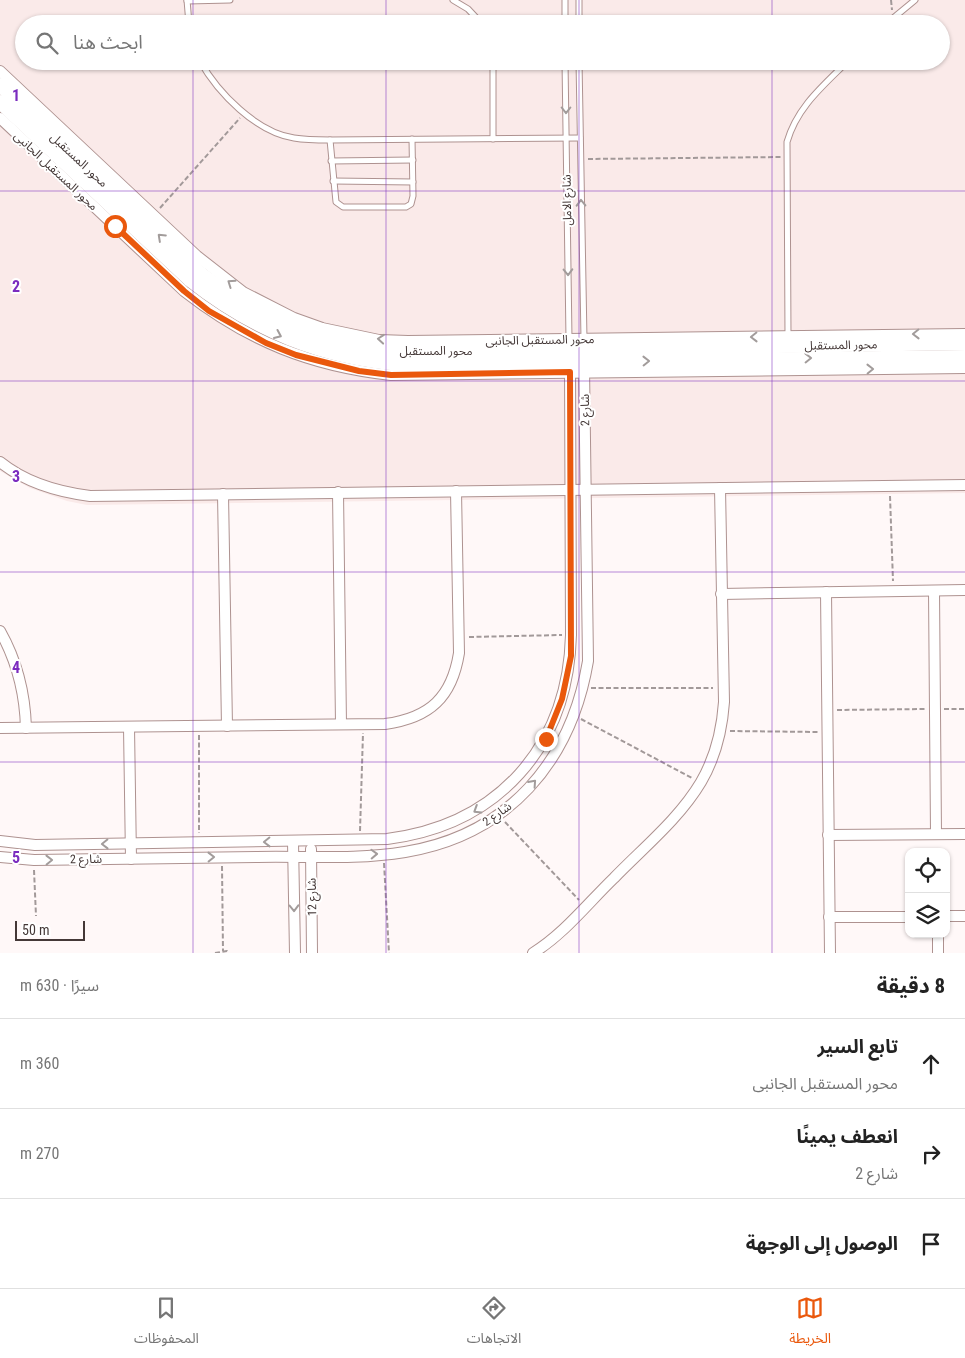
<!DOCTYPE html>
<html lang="ar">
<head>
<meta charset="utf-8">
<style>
	:root { --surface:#fff; --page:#f2f2f2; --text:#222; --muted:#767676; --line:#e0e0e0; --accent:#ea580c }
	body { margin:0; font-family:"Roboto Condensed","Noto Sans Arabic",sans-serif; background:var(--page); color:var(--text); direction:rtl }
	.controls { position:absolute; right:15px; bottom:15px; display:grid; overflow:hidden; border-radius:10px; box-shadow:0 1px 4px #0004 }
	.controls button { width:45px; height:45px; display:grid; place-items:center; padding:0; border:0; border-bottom:1px solid var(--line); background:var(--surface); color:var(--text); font:25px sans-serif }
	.scale { position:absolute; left:15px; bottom:12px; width:70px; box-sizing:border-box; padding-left:5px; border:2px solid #443837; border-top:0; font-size:14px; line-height:18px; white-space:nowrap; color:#443837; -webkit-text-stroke:4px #fff; paint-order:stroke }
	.stop { position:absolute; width:15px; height:15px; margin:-11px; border:4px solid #ea580c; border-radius:50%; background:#fff }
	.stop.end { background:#ea580c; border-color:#fff; box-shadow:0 1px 5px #0008 }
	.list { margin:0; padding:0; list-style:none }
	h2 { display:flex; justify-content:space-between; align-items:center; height:65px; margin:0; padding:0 20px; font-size:21px }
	h2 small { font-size:16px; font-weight:400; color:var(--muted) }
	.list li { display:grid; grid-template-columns:32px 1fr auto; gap:15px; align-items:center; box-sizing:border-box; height:90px; padding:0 20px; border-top:1px solid var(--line) }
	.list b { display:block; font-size:19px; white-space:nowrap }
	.list p { margin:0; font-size:16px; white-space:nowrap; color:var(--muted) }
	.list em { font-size:16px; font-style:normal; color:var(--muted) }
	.icon { flex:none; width:28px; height:28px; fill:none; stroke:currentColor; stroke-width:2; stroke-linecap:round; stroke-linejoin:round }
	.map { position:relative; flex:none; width:965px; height:953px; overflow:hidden; direction:ltr }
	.search { position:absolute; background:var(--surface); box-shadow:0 1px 4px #0004; left:15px; right:15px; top:15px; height:55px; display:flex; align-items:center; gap:12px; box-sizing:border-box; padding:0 18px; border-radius:28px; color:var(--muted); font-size:19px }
	.sheet { height:335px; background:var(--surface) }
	nav { display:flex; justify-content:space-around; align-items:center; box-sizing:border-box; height:70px; border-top:1px solid var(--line); background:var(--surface); font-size:14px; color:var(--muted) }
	nav a { display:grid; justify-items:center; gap:2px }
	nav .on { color:var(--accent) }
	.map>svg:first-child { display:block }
</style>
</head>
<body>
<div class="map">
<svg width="965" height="953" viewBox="0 0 965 953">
	<rect width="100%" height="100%" fill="#fff8f8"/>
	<path fill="#faeae9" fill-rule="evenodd" d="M0,0h965v493l-878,12 -20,-4 -37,-13 -30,-17zM24,24h917v37h-917z"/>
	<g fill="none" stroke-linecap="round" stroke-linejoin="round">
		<defs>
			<g id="lane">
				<path d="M187,0l2,24"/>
				<path d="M453,0l15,9 14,15"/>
				<path d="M565,0v24"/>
				<path d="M579,0v24"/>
				<path d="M187,1l43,-1"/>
				<path d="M886,24l29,-24"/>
				<path d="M200,61c18,32 56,71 94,77 12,2 24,2 36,2l250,-2"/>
				<path d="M565,61l4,278"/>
				<path d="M579,61l5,278"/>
				<path d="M493,139v-78"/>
				<path d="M330,140l6,62 7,5h63l5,-3 2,-8 -1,-57"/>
				<path d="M331,161l82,-1"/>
				<path d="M333,181l80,1"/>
				<path d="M788,336l-1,-194c10,-35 36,-56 61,-81"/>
			</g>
			<g id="street">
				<path d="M0,71l197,185 46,36 51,26 28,10 57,12 29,1 557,-7"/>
				<path d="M0,118l184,173c64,50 126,75 207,84l574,-7"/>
				<path d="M0,462c26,21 57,30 90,34l875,-11"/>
				<path d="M338,492l3,232"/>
				<path d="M223,494l4,232"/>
				<path d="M934,591l2,243"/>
				<path d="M826,592l4,361"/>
				<path d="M721,594l244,-4"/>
				<path d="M0,631c17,30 25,62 26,97"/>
				<path d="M129,727l2,132"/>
				<path d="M0,728l385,-4c45,-6 67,-27 74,-71l-3,-162"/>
				<path d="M828,835l137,-1"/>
				<path d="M0,841l35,4 352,-6c111,-14 181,-92 184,-204l-1,-270"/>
				<path d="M293,842l2,111"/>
				<path d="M311,849l1,104"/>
				<path d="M0,857l34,3c74,-1 149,-2 223,-3 49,-1 100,3 148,-5 103,-17 166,-90 183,-191l-4,-294"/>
				<path d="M946,916h19"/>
				<path d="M829,917h80"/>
				<path d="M938,934v19"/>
				<path d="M533,953c31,-19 55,-50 81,-75 29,-30 65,-59 87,-96 14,-24 21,-51 23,-80l-4,-214"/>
			</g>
			<g id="secondary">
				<path d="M0,85l201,189c61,46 127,71 204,78l560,-9"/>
				<path d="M0,102l189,177c64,51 133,79 214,85l562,-7"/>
			</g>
		</defs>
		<use href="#lane" stroke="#ae9290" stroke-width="7"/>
		<use href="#street" stroke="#ae9290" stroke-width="12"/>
		<use href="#secondary" stroke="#ae9290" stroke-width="16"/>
		<g stroke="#a29999" stroke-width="2" stroke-dasharray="5 2.5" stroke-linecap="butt">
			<path d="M891,0l1,10"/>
			<path d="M588,159l193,-2"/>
			<path d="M160,208l80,-90"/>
			<path d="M890,496l3,85"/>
			<path d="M469,637l93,-2"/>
			<path d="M591,688h122"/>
			<path d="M944,709h21"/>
			<path d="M837,710l88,-1"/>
			<path d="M581,719l111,59"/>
			<path d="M730,731l88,1"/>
			<path d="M199,735v98"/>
			<path d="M505,822l74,78"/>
			<path d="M360,831l3,-98"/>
			<path d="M384,863l5,90"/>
			<path d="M222,866l1,85"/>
			<path d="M34,870l2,46"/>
			<path d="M215,953l12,-2 2,2"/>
		</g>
		<use href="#lane" stroke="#fff" stroke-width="5"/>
		<use href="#street" stroke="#fff" stroke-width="10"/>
		<use href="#secondary" stroke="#fff" stroke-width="14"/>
	</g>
	<defs><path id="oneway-chevron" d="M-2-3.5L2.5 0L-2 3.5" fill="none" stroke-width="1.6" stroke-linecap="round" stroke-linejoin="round" transform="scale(1.25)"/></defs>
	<g stroke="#a29c9b">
		<use href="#oneway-chevron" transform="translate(566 110) rotate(90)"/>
		<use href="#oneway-chevron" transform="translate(581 203) rotate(-91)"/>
		<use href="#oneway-chevron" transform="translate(161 237) rotate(-137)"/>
		<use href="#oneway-chevron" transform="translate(568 272) rotate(89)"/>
		<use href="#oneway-chevron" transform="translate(231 283) rotate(-145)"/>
		<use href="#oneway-chevron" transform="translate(916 334) rotate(179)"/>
		<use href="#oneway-chevron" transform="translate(278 335) rotate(24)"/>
		<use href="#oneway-chevron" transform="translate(754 337) rotate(179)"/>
		<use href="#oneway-chevron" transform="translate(381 339) rotate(-175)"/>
		<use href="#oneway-chevron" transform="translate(808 358) rotate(-1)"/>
		<use href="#oneway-chevron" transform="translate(646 361) rotate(-1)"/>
		<use href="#oneway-chevron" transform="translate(870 369) rotate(-1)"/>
		<use href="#oneway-chevron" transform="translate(533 783) rotate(-48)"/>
		<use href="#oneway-chevron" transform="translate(477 810) rotate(148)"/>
		<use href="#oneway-chevron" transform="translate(267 842) rotate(179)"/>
		<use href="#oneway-chevron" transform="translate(105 844) rotate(179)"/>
		<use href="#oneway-chevron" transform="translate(374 854) rotate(-2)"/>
		<use href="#oneway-chevron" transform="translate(211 857) rotate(-1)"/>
		<use href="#oneway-chevron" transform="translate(49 860) rotate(-1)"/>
		<use href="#oneway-chevron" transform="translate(294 908) rotate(89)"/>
	</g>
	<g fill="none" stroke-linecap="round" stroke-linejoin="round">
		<path stroke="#ea580c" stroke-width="6" d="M115,226l69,65 25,20 57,32 30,12 63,16 32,4 179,-3 1,284 -9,43 -16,40"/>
	</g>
	<path fill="none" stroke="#7b2cbf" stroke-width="1" stroke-opacity="0.55" d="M193,0v24M386,0v24M579,0v24M772,0v24M193,61v892M386,61v892M579,61v892M772,61v892M0,191h965M0,381h965M0,572h965M0,762h965"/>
	<g text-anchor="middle" stroke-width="4" stroke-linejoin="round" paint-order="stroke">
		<g font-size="12" fill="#443837" stroke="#fff">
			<text transform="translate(79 160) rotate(43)" y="4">محور المستقبل</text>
			<text transform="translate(56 171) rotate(43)" y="4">محور المستقبل الجانبى</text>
			<text transform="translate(567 200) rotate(-91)" y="4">شارع الامل</text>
			<text transform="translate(540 340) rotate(-1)" y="4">محور المستقبل الجانبى</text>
			<text transform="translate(841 345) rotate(-1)" y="4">محور المستقبل</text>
			<text x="436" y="355">محور المستقبل</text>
			<text transform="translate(585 410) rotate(-91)" y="4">شارع 2</text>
			<text transform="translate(497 814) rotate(-35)" y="4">شارع 2</text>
			<text transform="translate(86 859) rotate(-1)" y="4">شارع 2</text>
			<text transform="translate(312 897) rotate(-91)" y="4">شارع 12</text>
		</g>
	</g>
	<g font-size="16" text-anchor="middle" font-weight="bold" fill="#7b2cbf" stroke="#fff" stroke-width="4" stroke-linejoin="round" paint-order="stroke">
		<text x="16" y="101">1</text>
		<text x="16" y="292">2</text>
		<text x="16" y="482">3</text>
		<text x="16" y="673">4</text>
		<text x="16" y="863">5</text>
	</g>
</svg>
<div class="controls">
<button><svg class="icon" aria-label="locate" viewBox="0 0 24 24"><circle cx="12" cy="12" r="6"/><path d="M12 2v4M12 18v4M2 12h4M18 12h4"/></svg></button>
<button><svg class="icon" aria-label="layers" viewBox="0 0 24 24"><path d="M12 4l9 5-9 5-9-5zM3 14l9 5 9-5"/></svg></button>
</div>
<div class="scale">50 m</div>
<div class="stop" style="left:115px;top:226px"></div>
<div class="stop end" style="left:546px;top:739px"></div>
<div class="search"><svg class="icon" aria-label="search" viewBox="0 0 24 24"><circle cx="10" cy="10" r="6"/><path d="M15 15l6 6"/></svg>ابحث هنا</div>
</div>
<section class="sheet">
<h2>8 دقيقة<small>سيرًا · 630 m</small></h2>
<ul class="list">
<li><svg class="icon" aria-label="ahead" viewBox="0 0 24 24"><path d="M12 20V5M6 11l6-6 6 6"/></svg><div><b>تابع السير</b><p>محور المستقبل الجانبى</p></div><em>360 m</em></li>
<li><svg class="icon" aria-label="right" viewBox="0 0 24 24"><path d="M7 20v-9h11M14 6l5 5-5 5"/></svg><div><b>انعطف يمينًا</b><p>شارع 2</p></div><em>270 m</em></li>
<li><svg class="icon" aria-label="arrive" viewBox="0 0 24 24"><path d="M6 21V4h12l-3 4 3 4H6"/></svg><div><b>الوصول إلى الوجهة</b></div></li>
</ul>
</section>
<nav>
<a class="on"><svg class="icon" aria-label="map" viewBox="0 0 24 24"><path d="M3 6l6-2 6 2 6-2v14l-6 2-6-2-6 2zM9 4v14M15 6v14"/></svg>الخريطة</a>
<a><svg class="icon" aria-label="directions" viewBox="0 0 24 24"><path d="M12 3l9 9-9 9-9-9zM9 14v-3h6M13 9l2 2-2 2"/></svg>الاتجاهات</a>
<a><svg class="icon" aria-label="saved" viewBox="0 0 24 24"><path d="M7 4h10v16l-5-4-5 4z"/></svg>المحفوظات</a>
</nav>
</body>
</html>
